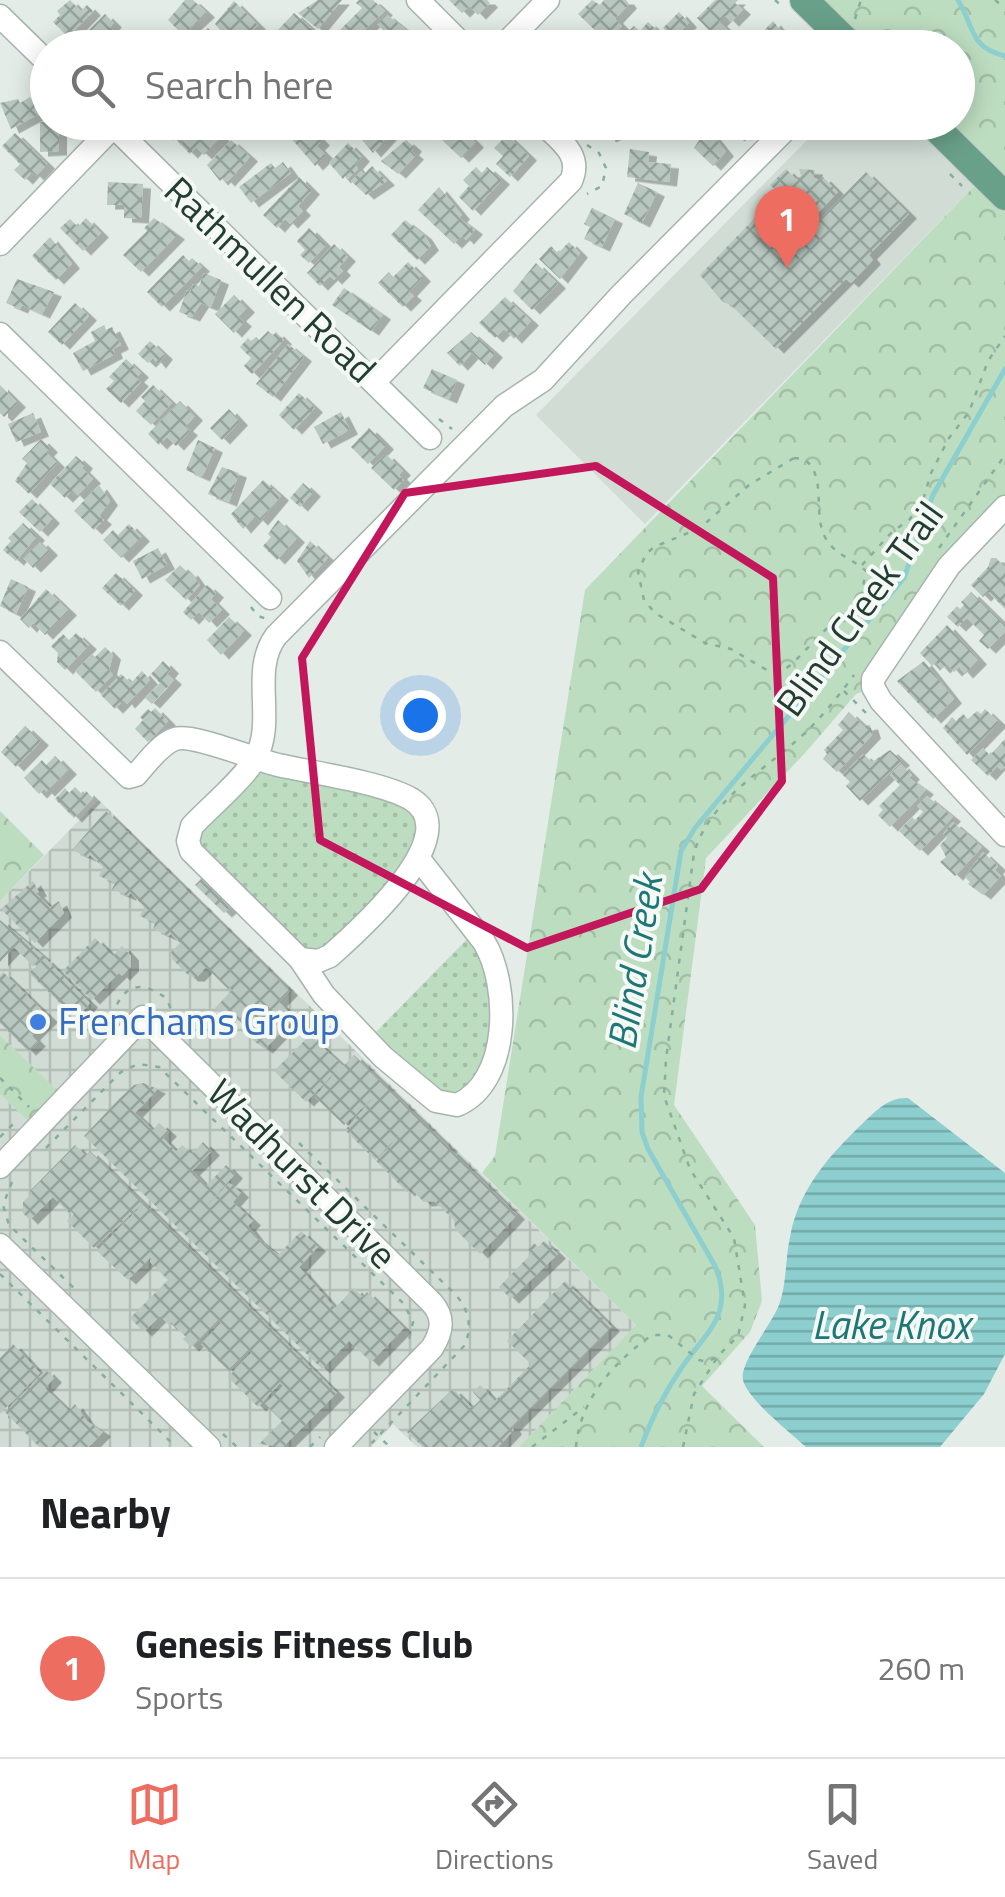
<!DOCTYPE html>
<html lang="en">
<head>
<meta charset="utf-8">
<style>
	:root { --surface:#fff; --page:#f6f6f6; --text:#202124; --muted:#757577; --line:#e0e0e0; --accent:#ed6d61 }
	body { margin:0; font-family:"Titillium Web",sans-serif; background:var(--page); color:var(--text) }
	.you { position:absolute; left:420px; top:715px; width:35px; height:35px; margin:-25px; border:8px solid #fff; border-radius:50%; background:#1a73e8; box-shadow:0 0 0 15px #1a73e833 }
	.badge { display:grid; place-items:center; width:65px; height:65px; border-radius:50%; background:var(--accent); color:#fff; font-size:32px; font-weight:700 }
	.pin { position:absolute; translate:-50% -82px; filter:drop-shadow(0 2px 5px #0008) }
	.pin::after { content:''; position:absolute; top:52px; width:35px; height:30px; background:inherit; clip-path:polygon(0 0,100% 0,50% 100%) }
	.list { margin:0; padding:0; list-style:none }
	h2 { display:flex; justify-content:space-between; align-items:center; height:130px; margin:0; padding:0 40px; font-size:42px }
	h2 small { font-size:32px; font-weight:400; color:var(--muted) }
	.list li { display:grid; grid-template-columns:65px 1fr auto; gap:30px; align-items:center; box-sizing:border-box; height:180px; padding:0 40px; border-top:2px solid var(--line) }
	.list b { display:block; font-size:38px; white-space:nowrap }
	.list p { margin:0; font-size:32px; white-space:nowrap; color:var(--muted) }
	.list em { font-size:32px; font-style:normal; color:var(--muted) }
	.icon { flex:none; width:55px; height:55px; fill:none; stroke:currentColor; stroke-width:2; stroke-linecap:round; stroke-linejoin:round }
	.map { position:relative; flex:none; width:1005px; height:1447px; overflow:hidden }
	.search { position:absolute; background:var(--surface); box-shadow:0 5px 25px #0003; left:30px; right:30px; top:30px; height:110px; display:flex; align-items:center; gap:25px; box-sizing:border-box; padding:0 35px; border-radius:55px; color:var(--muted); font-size:38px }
	.sheet { height:310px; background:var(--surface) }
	nav { display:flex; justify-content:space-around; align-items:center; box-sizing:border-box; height:140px; border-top:2px solid var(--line); background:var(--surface); font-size:28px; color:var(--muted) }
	nav a { display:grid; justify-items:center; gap:5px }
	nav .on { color:var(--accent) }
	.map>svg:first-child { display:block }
</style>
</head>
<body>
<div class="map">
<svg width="1005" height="1447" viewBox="0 0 1005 1447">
	<defs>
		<pattern id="industrial-grid" width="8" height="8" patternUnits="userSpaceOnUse" patternTransform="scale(2.5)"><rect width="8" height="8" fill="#d1dcd5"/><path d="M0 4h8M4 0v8" fill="none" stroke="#b3beb7"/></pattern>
		<pattern id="forest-crowns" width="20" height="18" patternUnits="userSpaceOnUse" patternTransform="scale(2.5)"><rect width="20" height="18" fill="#bdddc0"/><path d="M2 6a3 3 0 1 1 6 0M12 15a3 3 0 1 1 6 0" fill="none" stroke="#a2bfa5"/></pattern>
		<pattern id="garden-dots" width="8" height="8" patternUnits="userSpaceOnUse" patternTransform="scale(2.5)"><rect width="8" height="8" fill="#bdddc0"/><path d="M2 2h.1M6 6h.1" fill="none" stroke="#a2bfa5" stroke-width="1.8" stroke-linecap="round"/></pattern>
		<pattern id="water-rules" width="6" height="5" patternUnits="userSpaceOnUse" patternTransform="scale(2.5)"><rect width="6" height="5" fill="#8dcfcf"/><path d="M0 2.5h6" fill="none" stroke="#73a9a9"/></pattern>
		<pattern id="building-cross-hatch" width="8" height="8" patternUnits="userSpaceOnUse" patternTransform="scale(2.5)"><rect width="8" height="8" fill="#b8c7bf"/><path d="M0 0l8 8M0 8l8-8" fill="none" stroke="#95a39c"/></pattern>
		<filter id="shadow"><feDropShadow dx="8" dy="4.5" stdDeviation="0" flood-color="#0004"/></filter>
	</defs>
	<rect width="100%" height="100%" fill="#e3ece7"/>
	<path fill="#d1dcd5" d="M824,123h106l54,53 -339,348 -109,-109z"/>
	<path fill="url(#industrial-grid)" d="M99,800l537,525 -117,122h-102l-24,-23 -22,23h-371v-353l36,34 13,-45 -49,-48v-134z"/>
	<g fill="url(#forest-crowns)">
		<path d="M805,0h200v507l-132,180 -17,7 -51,59 -99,105 -32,247 81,120 7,76 -12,31 -48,54 62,61h-245l117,-122 -154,-152 13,-17 90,-566 399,-414 -54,-53 28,-1v-74l-104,-1z"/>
		<path d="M0,811l44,44 -44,46z"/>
		<path d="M0,1035l66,64 -30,30 -36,-35z"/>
	</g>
	<g fill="url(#garden-dots)">
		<path d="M256,764l142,33 19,13 3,36 -92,107 -16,4 -114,-106 -3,-20z"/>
		<path d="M473,933l23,46 -4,73 -38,50 -82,-66z"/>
	</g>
	<path fill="url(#water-rules)" d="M908,1098l97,75v181l-21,40 -44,53h-134c-16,-15 -58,-47 -63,-67 -4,-17 29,-56 36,-75 8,-22 6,-45 11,-68 9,-48 38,-80 73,-114 13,-12 25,-26 45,-25z"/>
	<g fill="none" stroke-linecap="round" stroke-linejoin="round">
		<g stroke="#8dcfcf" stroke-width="5">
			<path d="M958,0c17,28 11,47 47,56"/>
			<path d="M641,1447c10,-28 23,-53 39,-77 24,-36 56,-55 35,-104l-67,-117 -6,-17 -1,-35 40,-246 14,-23 209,-250 29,-83 72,-126"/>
		</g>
	</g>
	<g fill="url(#building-cross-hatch)" filter="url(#shadow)">
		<path d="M70,0l11,11 6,-6 6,6 -25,26 -15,-15 7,-7 -3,-4z"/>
		<path d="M185,0h8l14,13 -24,22 -15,-15z"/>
		<path d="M318,0h24l-24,29 -20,-16z"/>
		<path d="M359,0h14l12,11 -35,32 -12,-11 24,-24 -6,-5z"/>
		<path d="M449,0h38l3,3 -12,12 -9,-9 -7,7z"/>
		<path d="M592,0l8,5 4,-5h22l3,4 -14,15 7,7 -15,16 -29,-28z"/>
		<path d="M715,0h23l-3,3 8,7 -12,12 -6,-6 -6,6 10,9 -9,10 -23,-23z"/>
		<path d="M234,1l24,24 -10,10 -3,-3 -14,11 -16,-19z"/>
		<path d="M679,12l10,11 -15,15 -11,-10z"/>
		<path d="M294,13l19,17 -16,18h-24l9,-11 -6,-5z"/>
		<path d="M105,14l9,9 -4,4 9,9 -12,12h-18l-9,-9z"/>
		<path d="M386,14l24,19 9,11 -4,4h-35l6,-7 -5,-5 4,-4 -8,-8z"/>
		<path d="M773,21l13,16 -10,11h-11l-9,-9z"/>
		<path d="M648,22l12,11 -12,12 -3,-3 -5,6 -28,-2 22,-20 6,5z"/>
		<path d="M208,28l11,12 3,-3 11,11h-34l-7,-7z"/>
		<path d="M30,97l4,7 6,-3 5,10 -34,18 -11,-26 18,-4 2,4z"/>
		<path d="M40,122h19v29l-19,1z"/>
		<path d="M160,122h30l-17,19z"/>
		<path d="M199,122h8l15,15 -18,18 -8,-8 -6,7 -10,-10z"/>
		<path d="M291,122h12l19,19 -5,5 9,9 -11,11 -31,-36z"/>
		<path d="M371,122h17l7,7 -22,24 -14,-17z"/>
		<path d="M456,122h32l-11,12 -5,-5 -5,5 9,9 -15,15 -20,-19z"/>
		<path d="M591,122h33l3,7 -19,9 -6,-12 -8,3z"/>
		<path d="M717,122h30l4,5 -8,9 -3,-3 -3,4z"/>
		<path d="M707,128l19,24 -13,14 -19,-18z"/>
		<path d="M15,133l32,31 -11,12 -4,-4 -7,8 -11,-10 6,-6 -18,-18z"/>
		<path d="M507,135l22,21 -19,21 -14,-13 7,-8 -9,-8z"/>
		<path d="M231,140l19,17 -23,25 -4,-4 -3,3 -13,-16z"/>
		<path d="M406,140l8,7 -3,4 5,4 -18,19 -17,-13z"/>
		<path d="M348,143l14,14 -7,8 3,4 -10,10 -3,-3 -2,3 -14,-16z"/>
		<path d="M630,149l19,3 -1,10 23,2 -2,18 -42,-5z"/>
		<path d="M283,162l8,11 -40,30 -12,-16 32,-24 4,5z"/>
		<path d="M372,166l15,15 -21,14 -15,-14 10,-10 3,3z"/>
		<path d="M476,167l6,6 5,-6 15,13 -29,31 -14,-14 10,-11 -6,-6z"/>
		<path d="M786,169l10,10 5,-3 -2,-7 16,1 -2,7 6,3 4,-3 15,15 -29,30 -6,-6 -6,7 -23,-21 6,-8 -10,-9z"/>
		<path d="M866,172l43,42 -40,41 4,5 -22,23 -5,-4 -70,70 -45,-44 -8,-3 -23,-27 71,-74 34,34z"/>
		<path d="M299,177l13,13 -14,16 5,5 -13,13 -5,-5 -8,9 -14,-13z"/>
		<path d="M108,182l35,2 -2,35 -17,-1v-13h-17z"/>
		<path d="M638,183l19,9 -15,31 -18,-9z"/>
		<path d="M439,187l23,28 -3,3 16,12 -9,10 -4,-4 -8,8 -36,-34z"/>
		<path d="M592,208l23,11 -13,28 -18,-8 6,-12 -6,-3z"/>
		<path d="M86,218l15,15 -18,18 -23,-23 10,-9 8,8z"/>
		<path d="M154,218l23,17 -36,37 -18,-17 24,-24 -3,-3z"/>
		<path d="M405,220l19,15 7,11 -14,14 -26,-25z"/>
		<path d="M309,228l17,17 -17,18 -9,-8 5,-5 -8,-9z"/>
		<path d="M50,237l22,27 -16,16 -24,-24z"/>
		<path d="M569,242l11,11 -20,26 -21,-20 12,-13 7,7z"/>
		<path d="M334,244l14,13 -9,10 4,4 -9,9 -4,-4 -10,10 -13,-13z"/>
		<path d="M183,255l6,6 3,-3 10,9 -40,40 -15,-15z"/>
		<path d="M408,262l15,15 -14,15 5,4 -11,11 -25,-24 11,-11 4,5z"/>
		<path d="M536,263l22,21 -26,26 -19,-19z"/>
		<path d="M204,273l17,7 -10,27 -10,-4 -9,14 -13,-5 8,-22 3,2 3,-8 6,2z"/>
		<path d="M17,279l37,13 -12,22 -20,-9 -2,4 -14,-6z"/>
		<path d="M344,288l39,27 -12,16 -39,-26z"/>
		<path d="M234,295l13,13 -9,9 6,5 -10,11 -19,-19z"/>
		<path d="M505,297l26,24 -17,18 -10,-10 -9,9 -16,-15z"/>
		<path d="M75,303l14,13 -27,29 -14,-13z"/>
		<path d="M104,325l2,5 6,-3 9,18 -8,4 2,5 -32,17 -10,-18 22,-12 -4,-9z"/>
		<path d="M268,331l5,4 3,-3 8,8 -32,34 -8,-8 7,-8 -11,-11 8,-9 3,3 5,-4 3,3z"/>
		<path d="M471,332l24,21 -10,12 -13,-12 -12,13 -13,-13z"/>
		<path d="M150,341l15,14 -7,9 -5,-6 -5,5 -10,-9z"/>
		<path d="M288,344l16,13 -31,40 -17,-13z"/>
		<path d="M126,359l15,14 -5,5 5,4 -20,21 -15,-14 8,-8 -5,-4z"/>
		<path d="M432,369l25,11 -8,19 -26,-11z"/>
		<path d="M0,385l18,18 -14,14 -4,-4z"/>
		<path d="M153,385l19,18 -21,22 -15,-14 9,-10 -4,-4z"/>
		<path d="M299,393l16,15 -21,22 -15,-15z"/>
		<path d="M180,401l15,15 -10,11 5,4 -14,15 -9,-9 -8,8 -11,-11z"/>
		<path d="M229,409l11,12 -18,19 -12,-12z"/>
		<path d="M341,412l9,18 -27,14 -9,-17z"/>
		<path d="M33,413l8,19 -25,10 -8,-18z"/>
		<path d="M369,428l17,17 -18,19 -17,-17z"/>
		<path d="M41,439l9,9 -4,4 11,11 -28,31 -14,-13 12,-18 -5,-4z"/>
		<path d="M198,440l17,8 -13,29 -16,-7z"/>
		<path d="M386,454l17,17 -4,4 5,5 -10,10 -23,-22z"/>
		<path d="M76,456l9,8 -3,4 11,11 -16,17 -5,-5 -7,7 -15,-14z"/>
		<path d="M222,467l17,6 -10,29 -21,-8z"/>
		<path d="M263,480l18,16 -21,25 -5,-5 -12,13 -12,-15z"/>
		<path d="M303,483l10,9 -13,15 -10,-9z"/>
		<path d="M99,485l11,16 -11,15 5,4 -10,10 -20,-19z"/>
		<path d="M32,499l20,20 -12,13 -21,-20z"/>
		<path d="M278,520l19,18 -20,22 -14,-14 8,-9 -3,-3z"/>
		<path d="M23,523l14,13 -21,25 -13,-11 8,-9 -3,-3z"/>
		<path d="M129,524l13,13 -21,21 -18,-18 10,-10 5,5z"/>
		<path d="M40,541l10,10 -17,17 -10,-10z"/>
		<path d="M310,541l18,17 -19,20 -12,-17z"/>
		<path d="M158,548l9,17 -25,14 -9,-18z"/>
		<path d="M991,558h5l9,9v42l-17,-17 -5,5 -12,-12 17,-18z"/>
		<path d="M180,565l8,8 2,-2 10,14 -14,15 -21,-20z"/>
		<path d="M116,573l19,18 -14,15 -19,-18z"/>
		<path d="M11,579l17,8 -12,27 -16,-8z"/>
		<path d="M207,585l9,8 -5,6 11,11 -13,13 -10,-11 -8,8 -8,-8z"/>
		<path d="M46,589l23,22 -24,24 -12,-12 -4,5 -9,-9z"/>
		<path d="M971,592l34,33v7l-17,17 -9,-8 5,-6 -17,-17 -9,9 -11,-10 10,-11 3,3 4,-4 -3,-3z"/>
		<path d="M229,617l15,14 -23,24 -14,-15z"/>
		<path d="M947,625l32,35 -14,14 -6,-7 -5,5 -7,-8 -5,5 -6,-7 -4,4 -12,-13z"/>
		<path d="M76,633l13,12 -24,25 -8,-8 1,-9 -7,-7 12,-12 6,6z"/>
		<path d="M105,647l8,8 -4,15 4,5 -17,17 -21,-21 17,-17 3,3z"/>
		<path d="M163,661l8,8 -4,5 7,6 -22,24 -7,-6 15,-15 -9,-9z"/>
		<path d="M924,661l30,38 -21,20 -36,-38z"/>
		<path d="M142,671l8,9 -23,24 -3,-4 -9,9 -14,-14 20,-21 10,9z"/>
		<path d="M155,708l13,13 -20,21 -13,-13 8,-9 -3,-3 8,-8 3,3z"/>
		<path d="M985,709l14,13 -32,33 -24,-27 9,-11 4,4 7,-7 5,5 9,-8 4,3z"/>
		<path d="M849,712l15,14 6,-1 3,9 -36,38 -14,-13 4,-5 -3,-4 19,-20 -5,-5z"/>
		<path d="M25,726l16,15 -25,26 -15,-15z"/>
		<path d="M1005,739v28l-4,3 -4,-4 -9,10 -17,-16 12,-12 7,7z"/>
		<path d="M890,750l12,11 -42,40 -14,-15 4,-4 -7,-7 20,-21 9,8z"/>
		<path d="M55,756l14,14 -22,22 -3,-3 -5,5 -15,-16 18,-18 4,5z"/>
		<path d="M901,764l11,11 -3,3 17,12 -36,37 -12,-12 5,-5 -4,-4 21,-21 -10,-10z"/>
		<path d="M75,787l8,8 3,-4 7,7 -19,20 -19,-19 10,-11 4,5z"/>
		<path d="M927,796l26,21 -33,34 -21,-20 13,-14 3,3 8,-8 -6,-6z"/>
		<path d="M106,811l184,180 -11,11 16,16 -30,31 -18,-13 4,-4 -20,-19 -5,6 -11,-11 21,-22 -2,-2 -6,5 -22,-22 -9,10h-7l-18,-18 -1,-7 9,-9 -9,-9 -2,2 -16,-7 2,-6 -15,-7 4,-9 -13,-14 -3,3 -16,-7 3,-6 -16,-7 4,-9 -13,-12 -2,2 -16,-7z"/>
		<path d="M953,822l29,25 -27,29 -15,-14 6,-5 -6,-12 7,-7 -4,-4z"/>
		<path d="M983,852l15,14 -3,4 6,6 -18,19 -15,-11 2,-2 -5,-5z"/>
		<path d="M205,875l10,9 -4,4 14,14 3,-2 5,5 -9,8 -29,-28z"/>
		<path d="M33,881l6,11 -3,1 14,14 9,-6 5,12 -29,30 -34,-34z"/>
		<path d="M0,920l43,36 -10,10 -19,-19 -14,15z"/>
		<path d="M95,938l18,18 9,-10 9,10v11l-9,9 -3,-3 -27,27 -29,-29z"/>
		<path d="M45,958l45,45 -9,10 -16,-5 -36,-35z"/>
		<path d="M3,972l47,46 -18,18 6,6 -10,9 -28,-28v-47z"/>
		<path d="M310,1035l33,31 11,-11 96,93 -18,20 18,-19 67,66 -37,39 -25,-25 -1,-9 -20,-19 -10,1 -14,-14 -3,4 -31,-31 32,-35 -33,34 -30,-30 29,-33 -30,28 -29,-28 23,-28 -32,33 -32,-31z"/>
		<path d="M143,1083l15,6 -23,24 18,17 6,-7 10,9 -6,6 13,13 6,-6 10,9 11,-12 9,9 -20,20 14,15 20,-21 9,9 -33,37 27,-28 5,3 7,7 -8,9 20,19 -5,5 9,12 21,17 23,-24 17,16 -19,20 36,41 19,-20 9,9 4,-5 37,36 -33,34 -22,-21 -27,28 -238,-233 36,-38 14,-13z"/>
		<path d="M75,1145l11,11 4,-5 53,52 -49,45 -27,-27 7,-7 -3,-3 -2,2 -16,-16 -23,23 -7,-7v-11l9,-9 -2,-2z"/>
		<path d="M144,1203l193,190 -54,54 -24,-3 23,-23 -17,-17 18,-18 -3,-3 -22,24 -30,-30 23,-24 -2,-2 -20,20 -28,-27 20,-21 -2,-2 -28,26 -8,-8 3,-2 -15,-15 -2,3 -9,-9 -16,16 -14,-14 38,-38 -18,-18 1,-5 -23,23 -31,-29z"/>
		<path d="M544,1241l14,13 -47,45 -12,-12 33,-34 -4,-3 6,-7 4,4z"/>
		<path d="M565,1281l47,46 -100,100 2,3 -16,17h-75l-16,-15 46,-43 19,19 8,-8 -7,-8 7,-7 15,16 36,-37 -24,-23z"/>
		<path d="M13,1344l27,29 -40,41v-56z"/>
		<path d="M46,1370l8,8 -9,10 24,23 6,-7 12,17 16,11 -14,15h-50l-34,-35z"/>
	</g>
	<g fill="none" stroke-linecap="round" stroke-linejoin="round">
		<defs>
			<g id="minor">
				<path d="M418,0l48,48"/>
				<path d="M0,16l48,47"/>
				<path d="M501,48l47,-48"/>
				<path d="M109,122l321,316"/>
				<path d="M0,244l113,-117"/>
				<path d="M0,334l270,264"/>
				<path d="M374,382l197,-201c12,-27 -12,-41 -30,-59"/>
				<path d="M1005,507l-56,59 -76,113v8l8,14 124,134"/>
				<path d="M0,652l129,125 7,-2c10,-11 24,-31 39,-36 17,-6 81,21 103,26 36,8 103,17 133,34 58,35 -54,133 -81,157l-12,5 -18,-2"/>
				<path d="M419,859l65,83c26,43 27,140 -27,163l-21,-4 -53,-44 -59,-62 -24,-36 -109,-108 -3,-10 4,-15c17,-18 54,-49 64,-69 20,-37 -6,-86 20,-121l228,-230 39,-26 78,-85 172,-173"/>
				<path d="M0,1167l143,-150 289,286c13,15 10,29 0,45l-96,99"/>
				<path d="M0,1245l209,202"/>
			</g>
			<g id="major">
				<path d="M804,0l49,48"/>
				<path d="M930,122l75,74"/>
			</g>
		</defs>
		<use href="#minor" stroke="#a6b4ad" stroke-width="25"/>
		<use href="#major" stroke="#c1c9c6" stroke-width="30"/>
		<g stroke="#85af9b" stroke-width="2.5" stroke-dasharray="5 8" stroke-linecap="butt">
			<path d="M775,0l9,8"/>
			<path d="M995,0l10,8"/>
			<path d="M855,19l6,-19"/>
			<path d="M873,39l9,9"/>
			<path d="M902,122l9,9"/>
			<path d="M587,145l12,8 7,15 -4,18 -15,8"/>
			<path d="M950,174l12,12"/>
			<path d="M439,419l13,10"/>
			<path d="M794,458l10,1c23,17 9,51 20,76 8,19 28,23 42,36l-6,32 -30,22 -37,38 -9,7 -8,1 -11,-2 -34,-20 -26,-6 -50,-30 -11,-13 -6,-28 8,-18 8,-7 46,-19 49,-43z"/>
			<path d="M939,548l66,-93"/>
			<path d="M862,565l29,-32 19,-14 14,-22 7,-24 18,-35 20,-26 19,-51 17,-25"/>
			<path d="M251,607l7,9 9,3"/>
			<path d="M844,691l23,23"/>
			<path d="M106,1028c13,-29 21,-57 60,-30l13,28"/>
			<path d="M0,1078l29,29"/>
			<path d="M0,1137l17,-17"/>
			<path d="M299,1143l157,152c13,15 17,33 8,51l-96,101"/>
			<path d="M46,1148l75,-76 17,-8 21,3 245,237 9,18 -5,23"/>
			<path d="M12,1182l-9,23 6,20 69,67"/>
			<path d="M0,1274l176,173"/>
			<path d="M374,1432l16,15"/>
			<path d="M223,1434l14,13"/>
			<path d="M310,1447l10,-10"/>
			<path d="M532,1447l52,-40"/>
			<path d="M576,1447c4,-48 38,-85 76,-112h16l31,25 8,2 10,-5 21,-21 7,-31 -11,-67 -44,-69 -26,-73 2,-37 28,-206c17,-57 76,-85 115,-124 16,-16 31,-35 45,-54"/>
			<path d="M683,1447l11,-53 23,-36"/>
		</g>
		<use href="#minor" stroke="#fff" stroke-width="22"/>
		<use href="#major" stroke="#69a089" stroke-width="28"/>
	</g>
	<path fill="none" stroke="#c2185b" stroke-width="8" stroke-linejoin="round" d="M596,466l177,112 9,203 -81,108 -174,59 -207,-108 -18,-182 103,-165z"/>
	<circle fill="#3f7fe0" stroke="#f4f9f5" stroke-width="4" cx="38" cy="1022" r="10"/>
	<g text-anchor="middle" stroke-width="8" stroke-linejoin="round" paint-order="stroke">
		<g font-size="38" fill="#233d32" stroke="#f4f9f5">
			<text transform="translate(270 280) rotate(44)" y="13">Rathmullen Road</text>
			<text transform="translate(860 609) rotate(-54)" y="13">Blind Creek Trail</text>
			<text transform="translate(302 1174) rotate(45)" y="13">Wadhurst Drive</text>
		</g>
		<g font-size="38" fill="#366cbe" stroke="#f4f9f5" text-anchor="start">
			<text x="58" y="1035">Frenchams Group</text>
		</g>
		<g font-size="40" font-style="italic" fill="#1f7677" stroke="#f4f9f5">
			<text transform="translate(635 962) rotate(-81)" y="14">Blind Creek</text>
			<text x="891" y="1339">Lake Knox</text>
		</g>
	</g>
</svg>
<div class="you"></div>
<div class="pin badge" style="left:787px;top:268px">1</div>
<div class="search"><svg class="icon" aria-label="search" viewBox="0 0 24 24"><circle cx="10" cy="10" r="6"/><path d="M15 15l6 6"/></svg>Search here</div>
</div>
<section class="sheet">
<h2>Nearby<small></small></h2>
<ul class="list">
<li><span class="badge">1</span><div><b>Genesis Fitness Club</b><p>Sports</p></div><em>260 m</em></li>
</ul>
</section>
<nav>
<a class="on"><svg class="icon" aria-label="map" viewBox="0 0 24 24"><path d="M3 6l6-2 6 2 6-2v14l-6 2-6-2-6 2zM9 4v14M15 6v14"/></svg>Map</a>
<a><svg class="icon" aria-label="directions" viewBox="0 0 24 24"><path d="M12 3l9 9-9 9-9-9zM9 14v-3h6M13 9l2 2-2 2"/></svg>Directions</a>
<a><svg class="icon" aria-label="saved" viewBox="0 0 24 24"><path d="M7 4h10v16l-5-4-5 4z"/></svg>Saved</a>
</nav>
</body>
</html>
